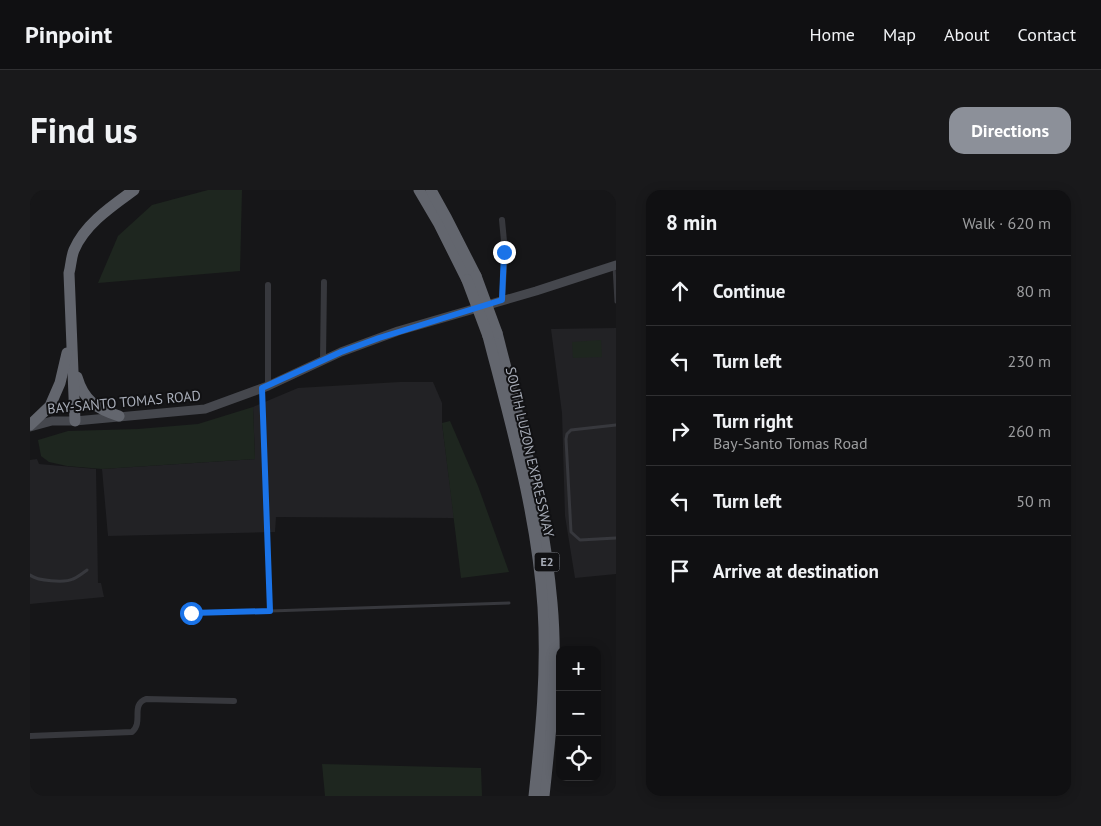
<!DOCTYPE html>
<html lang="en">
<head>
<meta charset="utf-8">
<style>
	:root { --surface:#101012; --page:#19191b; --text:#f1f3f6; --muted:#9c9d9f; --line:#303032; --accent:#8c9099 }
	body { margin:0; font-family:"PT Sans",sans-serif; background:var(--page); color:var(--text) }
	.controls { position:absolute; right:15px; bottom:15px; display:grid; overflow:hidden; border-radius:10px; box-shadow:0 2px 12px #0003 }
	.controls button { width:45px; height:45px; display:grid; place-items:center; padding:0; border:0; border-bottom:1px solid var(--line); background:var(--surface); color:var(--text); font:25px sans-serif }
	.stop { position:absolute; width:15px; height:15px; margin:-11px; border:4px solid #1a73e8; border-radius:50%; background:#fff }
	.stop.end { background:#1a73e8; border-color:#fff; box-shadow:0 1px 5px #0008 }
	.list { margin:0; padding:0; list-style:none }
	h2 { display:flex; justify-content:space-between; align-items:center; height:65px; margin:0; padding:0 20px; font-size:21px }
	h2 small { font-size:16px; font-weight:400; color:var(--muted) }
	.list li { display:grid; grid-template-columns:32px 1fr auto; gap:15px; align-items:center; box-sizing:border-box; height:70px; padding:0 20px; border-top:1px solid var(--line) }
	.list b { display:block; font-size:19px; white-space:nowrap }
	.list p { margin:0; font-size:16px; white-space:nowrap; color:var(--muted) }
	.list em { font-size:16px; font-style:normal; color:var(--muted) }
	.icon { flex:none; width:28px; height:28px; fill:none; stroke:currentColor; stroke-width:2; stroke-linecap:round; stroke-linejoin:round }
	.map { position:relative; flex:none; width:586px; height:606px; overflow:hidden; border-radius:15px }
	header { display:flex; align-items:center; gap:30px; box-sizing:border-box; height:70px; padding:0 25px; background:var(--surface); border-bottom:1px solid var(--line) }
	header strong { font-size:24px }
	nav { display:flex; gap:28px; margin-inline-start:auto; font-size:18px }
	.intro { display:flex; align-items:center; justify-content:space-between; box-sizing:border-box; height:120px; padding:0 30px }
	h1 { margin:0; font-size:35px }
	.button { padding:12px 22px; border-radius:15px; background:var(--accent); color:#fff; font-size:18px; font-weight:700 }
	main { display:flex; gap:30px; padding:0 30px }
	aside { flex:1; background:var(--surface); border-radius:15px; box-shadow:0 2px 12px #0003 }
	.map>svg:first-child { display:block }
</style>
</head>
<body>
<header>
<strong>Pinpoint</strong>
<nav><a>Home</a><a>Map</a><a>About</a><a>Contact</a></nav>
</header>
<div class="intro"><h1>Find us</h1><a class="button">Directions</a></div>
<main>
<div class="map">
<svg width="586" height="606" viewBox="0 0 586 606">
	<rect width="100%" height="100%" fill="#161618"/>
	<g fill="#222225">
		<path d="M586,138v246l-41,4 -10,-62 -3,-103 -11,-84z"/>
		<path d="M370,192h33l9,21v20l12,95 -178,-1 -1,15 -167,4 -6,-67 153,-10 -2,-52 45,-19z"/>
		<path d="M7,269l2,5 57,5 2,114h3l3,14 -74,7v-144z"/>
	</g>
	<g fill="#1e261f">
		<path d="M178,0h34l-2,81 -142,12 20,-47 34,-31z"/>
		<path d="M571,150l1,17 -29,1 -1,-16z"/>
		<path d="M223,217l2,52 -153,10 -35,-3 -18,-4 -8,-6 -3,-16 30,-9 70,-2 60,-5z"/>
		<path d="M420,231l28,65 31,86 -48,6 -19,-155z"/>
		<path d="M292,574l159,4 1,28h-157z"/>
	</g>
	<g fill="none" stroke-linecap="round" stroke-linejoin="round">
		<g stroke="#37383d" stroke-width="3">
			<path d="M584,76l2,36"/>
			<path d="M232,199l8,222 239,-8"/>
			<path d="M586,235l-45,5 -4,4 -1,5 5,93 9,8 36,-2"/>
			<path d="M0,385c7,6 35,8 43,4 5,-2 10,-6 14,-9"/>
			<path d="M161,423l79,-2"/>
		</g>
		<g stroke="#37383d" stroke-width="6">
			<path d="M472,30l3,32 -3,48"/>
			<path d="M293,170l1,-78"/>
			<path d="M238,196v-101"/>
			<path d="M0,546l102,-4c12,-10 -2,-27 14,-33l88,2"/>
		</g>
		<path stroke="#45474d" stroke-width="9" d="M0,237l22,-6h23l130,-12 63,-23 73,-34 57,-21 138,-40 80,-26"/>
		<g stroke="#63666e" stroke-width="11">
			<path d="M389,0l20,34 28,56"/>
			<path d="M401,0l16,29 29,57"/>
			<path d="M467,143c23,89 47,178 55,270 6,65 -1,129 -8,193"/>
			<path d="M458,146c23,89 49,179 55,271 4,65 -2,125 -9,189"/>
			<path d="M47,187c7,24 20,32 42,39"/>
			<path d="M45,231l-6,-148c2,-7 2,-16 5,-23 11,-26 38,-44 60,-60"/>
			<path d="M0,235l20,-19 10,-23 7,-30"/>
		</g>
		<g stroke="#63666e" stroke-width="11">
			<path d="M446,86l21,57"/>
			<path d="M437,90l21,56"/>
		</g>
	</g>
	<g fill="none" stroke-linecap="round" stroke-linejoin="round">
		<path stroke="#1a73e8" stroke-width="6" d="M161,423l79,-2 -8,-223 79,-36 38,-14 123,-38 2,-48"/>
	</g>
	<g text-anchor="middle" stroke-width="4" stroke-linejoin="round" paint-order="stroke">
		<rect fill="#111113" stroke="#7b7e86" stroke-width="1" x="504.5" y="362.5" width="25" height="19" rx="4"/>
		<g font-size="12" font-weight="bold" fill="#a8adb8">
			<text x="517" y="376">E2</text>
		</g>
		<g font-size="14" fill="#a8adb8" stroke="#111113">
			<text transform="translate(94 212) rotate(-5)" y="5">BAY-SANTO TOMAS ROAD</text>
			<text transform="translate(500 262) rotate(77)" y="5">SOUTH LUZON EXPRESSWAY</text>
		</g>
	</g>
</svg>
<div class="controls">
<button>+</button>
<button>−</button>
<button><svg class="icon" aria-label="locate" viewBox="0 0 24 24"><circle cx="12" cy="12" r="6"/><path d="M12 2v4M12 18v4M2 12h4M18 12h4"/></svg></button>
</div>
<div class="stop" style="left:161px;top:423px"></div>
<div class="stop end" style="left:474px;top:62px"></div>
</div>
<aside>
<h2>8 min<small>Walk · 620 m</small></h2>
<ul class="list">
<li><svg class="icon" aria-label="ahead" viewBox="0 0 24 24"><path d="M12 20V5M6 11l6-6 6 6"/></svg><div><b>Continue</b></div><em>80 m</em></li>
<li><svg class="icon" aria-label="left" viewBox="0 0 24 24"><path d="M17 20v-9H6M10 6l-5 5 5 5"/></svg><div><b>Turn left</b></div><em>230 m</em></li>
<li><svg class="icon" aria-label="right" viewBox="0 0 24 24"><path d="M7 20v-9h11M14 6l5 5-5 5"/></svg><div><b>Turn right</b><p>Bay-Santo Tomas Road</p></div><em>260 m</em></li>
<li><svg class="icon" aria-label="left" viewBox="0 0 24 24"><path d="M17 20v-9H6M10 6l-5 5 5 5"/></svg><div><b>Turn left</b></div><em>50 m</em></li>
<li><svg class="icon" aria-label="arrive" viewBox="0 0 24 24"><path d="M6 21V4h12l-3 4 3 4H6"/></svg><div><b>Arrive at destination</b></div></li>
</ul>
</aside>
</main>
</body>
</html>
